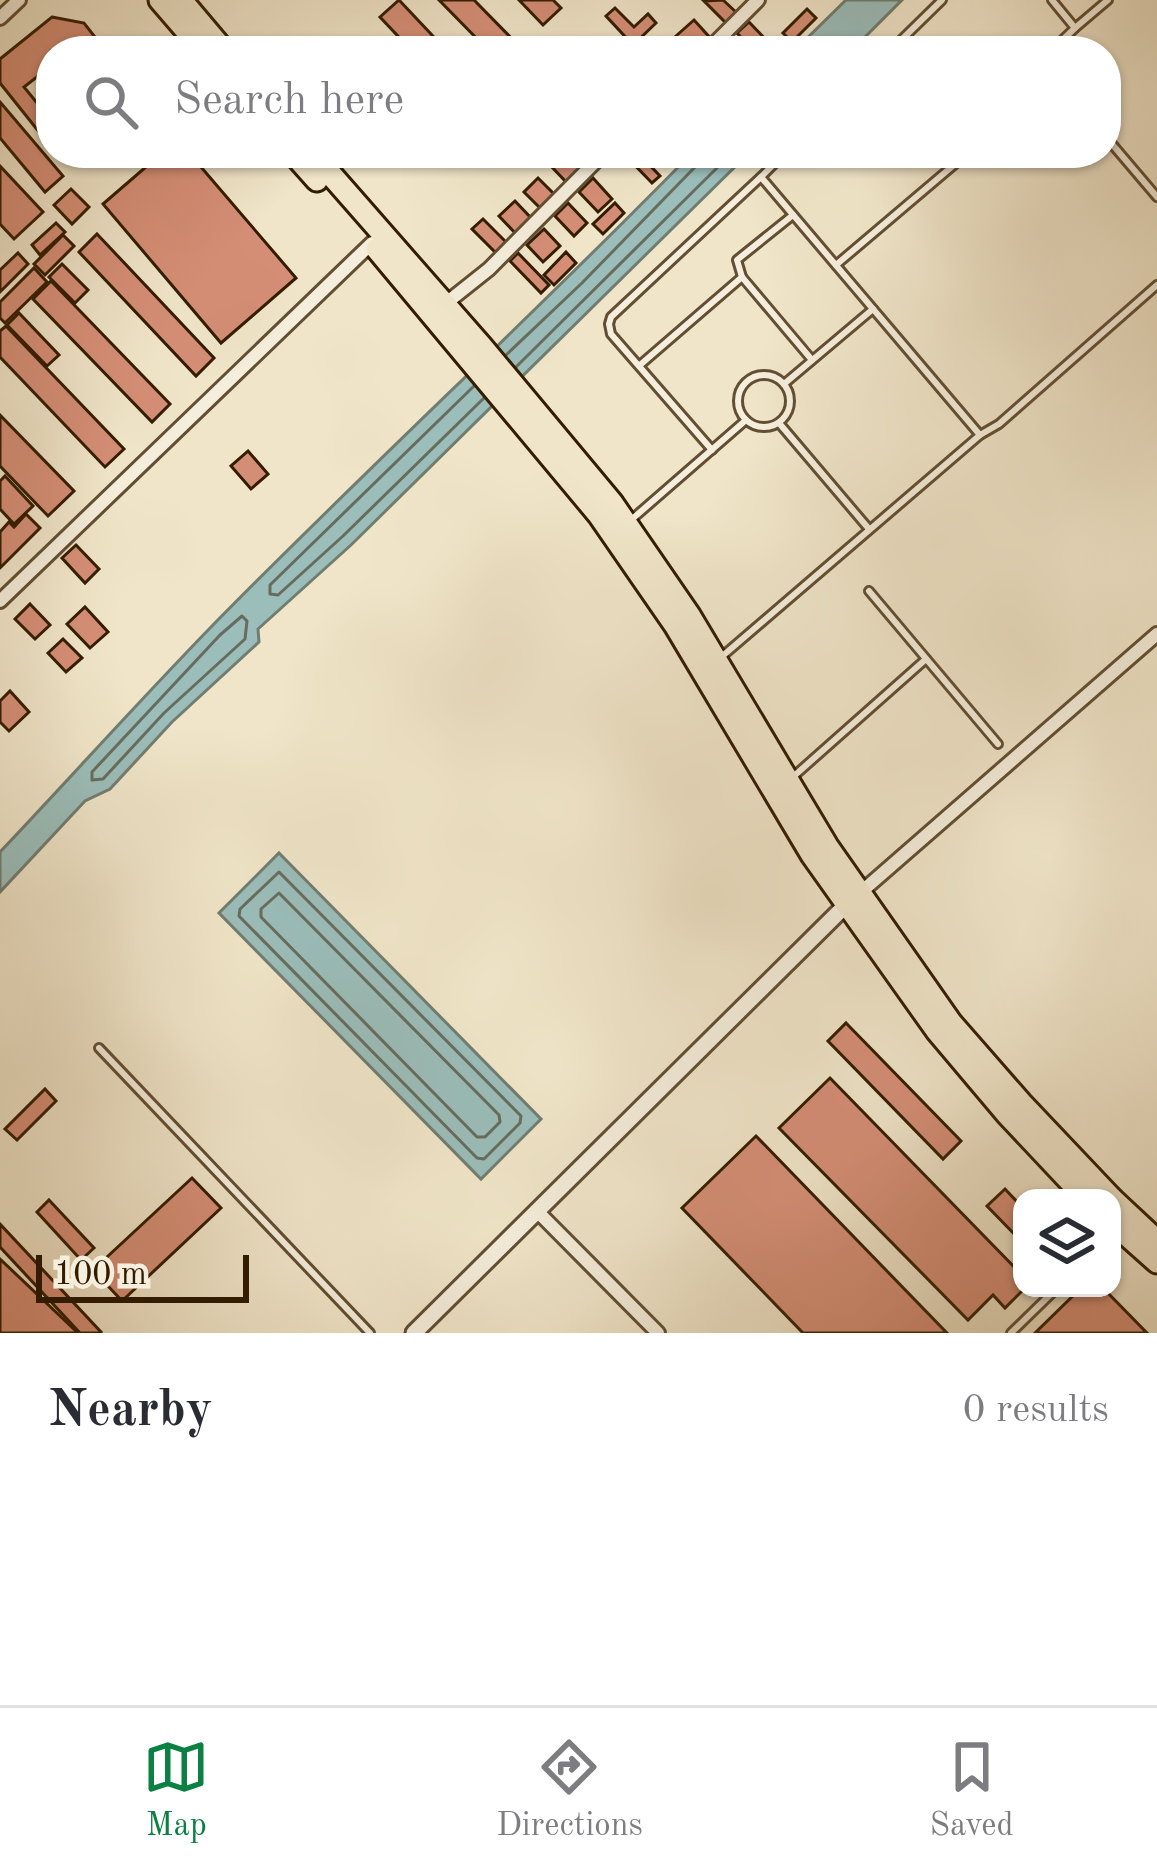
<!DOCTYPE html>
<html lang="en">
<head>
<meta charset="utf-8">
<style>
	:root { --surface:#fff; --page:#f7f7f7; --text:#2b2b33; --muted:#7c7c81; --line:#e1e1e2; --accent:#0b8043 }
	body { margin:0; font-family:"Old Standard TT",serif; background:var(--page); color:var(--text) }
	.controls { position:absolute; right:36px; bottom:36px; display:grid; overflow:hidden; border-radius:24px; box-shadow:0 3px 9px #0004 }
	.controls button { width:108px; height:108px; display:grid; place-items:center; padding:0; border:0; border-bottom:3px solid var(--line); background:var(--surface); color:var(--text); font:60px sans-serif }
	.scale { position:absolute; left:36px; bottom:30px; width:213px; box-sizing:border-box; padding-left:12px; border:6px solid #331c00; border-top:0; font-size:33px; line-height:42px; white-space:nowrap; color:#331c00; -webkit-text-stroke:9px #f5eedc; paint-order:stroke }
	.list { margin:0; padding:0; list-style:none }
	h2 { display:flex; justify-content:space-between; align-items:center; height:156px; margin:0; padding:0 48px; font-size:51px }
	h2 small { font-size:39px; font-weight:400; color:var(--muted) }
	.icon { flex:none; width:66px; height:66px; fill:none; stroke:currentColor; stroke-width:2; stroke-linecap:round; stroke-linejoin:round }
	.map { position:relative; flex:none; width:1157px; height:1333px; overflow:hidden }
	.search { position:absolute; background:var(--surface); box-shadow:0 3px 9px #0004; left:36px; right:36px; top:36px; height:132px; display:flex; align-items:center; gap:30px; box-sizing:border-box; padding:0 42px; border-radius:48px; color:var(--muted); font-size:45px }
	.sheet { height:372px; background:var(--surface) }
	nav { display:flex; justify-content:space-around; align-items:center; box-sizing:border-box; height:168px; border-top:3px solid var(--line); background:var(--surface); font-size:33px; color:var(--muted) }
	nav a { display:grid; justify-items:center; gap:6px }
	nav .on { color:var(--accent) }
	.map>svg:first-child { display:block }
</style>
</head>
<body>
<div class="map">
<svg width="1157" height="1333" viewBox="0 0 1157 1333">
	<rect width="100%" height="100%" fill="#f0e5c9"/>
	<filter id="stains"><feTurbulence type="fractalNoise" baseFrequency=".00167" numOctaves="4"/><feColorMatrix values="0 0 0 0 .2 0 0 0 0 .09 0 0 0 0 .02 0 0 0 .5 -.17"/></filter>
	<radialGradient id="worn" r=".72"><stop offset=".6" stop-color="#630" stop-opacity="0"/><stop offset="1" stop-color="#630" stop-opacity=".3"/></radialGradient>
	<g fill="#9bbebb" stroke="#717d70" stroke-width="3">
		<path d="M846,0h56l-51,51h-57z"/>
		<path d="M692,153h57l-398,392 -93,84 1,13 -87,80 -62,67 -25,12 -85,91v-40c71,-75 140,-152 212,-226 157,-160 323,-312 480,-473z"/>
		<path d="M279,853l262,266 -60,60 -262,-266z"/>
	</g>
	<g fill="none" stroke-linecap="round" stroke-linejoin="round">
		<g stroke="#676d5e" stroke-width="3">
			<path d="M506,355l76,-72 113,-116 4,-14"/>
			<path d="M516,367l216,-214"/>
			<path d="M474,386l-204,199v9l8,1 65,-59 141,-138"/>
			<path d="M242,616l5,5 -2,18 -81,74 -61,66 -11,1v-8l128,-137z"/>
			<path d="M279,872l242,244 -1,7 -36,36 -7,-1 -238,-242 1,-7z"/>
			<path d="M279,893l220,222 1,7 -15,15h-8l-216,-220v-8z"/>
		</g>
	</g>
	<g fill="#d58e76" stroke="#331c00" stroke-width="3">
		<path d="M399,0l48,51h-35l-32,-34z"/>
		<path d="M439,0h35l49,50 -34,1z"/>
		<path d="M519,0h34l8,8 -18,17z"/>
		<path d="M723,0l15,14 -10,11 -24,-24z"/>
		<path d="M615,8l19,19 14,-13 8,9 -23,22 -27,-29z"/>
		<path d="M807,9l9,9 -24,24 -9,-9z"/>
		<path d="M52,17l32,6 22,28h-55v15l-27,21 27,33v27l-51,-64v-24z"/>
		<path d="M694,20l19,21 -11,10h-12l-14,-15z"/>
		<path d="M749,22l24,25 -5,4h-14l-17,-18z"/>
		<path d="M0,102l63,74 -18,16 -45,-54z"/>
		<path d="M162,153h27l107,125 -75,65 -118,-139z"/>
		<path d="M562,153h8l14,14 -16,17 -18,-19z"/>
		<path d="M623,153h15l22,23 -8,7z"/>
		<path d="M0,166l43,46 -29,27 -14,-15z"/>
		<path d="M538,178l17,17 -14,14 -17,-17z"/>
		<path d="M593,178l19,21 -14,13 -19,-20z"/>
		<path d="M71,189l18,18 -17,17 -18,-19z"/>
		<path d="M515,201l17,18 -16,15 -17,-18z"/>
		<path d="M568,203l19,20 -13,13 -19,-20z"/>
		<path d="M615,203l9,10 -21,21 -10,-10z"/>
		<path d="M483,219l25,25 -11,10 -25,-25z"/>
		<path d="M56,223l9,9 -25,23 -8,-10z"/>
		<path d="M544,229l16,17 -17,16 -16,-17z"/>
		<path d="M97,234l117,124 -18,18 -117,-124z"/>
		<path d="M63,235l11,11 -29,29 -11,-11z"/>
		<path d="M566,252l10,11 -22,22 -10,-10z"/>
		<path d="M18,253l10,11 -28,28v-22z"/>
		<path d="M518,253l31,32 -8,8 -31,-32z"/>
		<path d="M62,264l26,26 -13,13 -26,-26z"/>
		<path d="M34,268l13,14 -42,41 -5,-5v-16z"/>
		<path d="M51,281l119,123 -18,18 -119,-123z"/>
		<path d="M19,313l40,42 -12,11 -40,-41z"/>
		<path d="M6,326l118,123 -19,18 -105,-110v-26z"/>
		<path d="M0,415l74,76 -26,25 -48,-50z"/>
		<path d="M248,451l20,23 -17,15 -20,-23z"/>
		<path d="M5,476l28,30 -19,18 -14,-15v-28z"/>
		<path d="M26,514l14,14 -40,40v-36l9,-10 5,5z"/>
		<path d="M76,545l23,24 -14,14 -23,-25z"/>
		<path d="M30,604l20,21 -15,14 -20,-20z"/>
		<path d="M85,607l23,25 -18,16 -23,-24z"/>
		<path d="M63,639l19,19 -16,14 -18,-19z"/>
		<path d="M10,691l19,21 -20,19 -9,-9v-21z"/>
		<path d="M846,1023l115,118 -18,18 -115,-118z"/>
		<path d="M830,1078l192,197v13h3l-20,20 -12,-13 -25,25 -189,-192z"/>
		<path d="M45,1089l11,12 -39,39 -12,-11z"/>
		<path d="M756,1136l191,197h-144l-121,-125z"/>
		<path d="M192,1178l29,30 -99,93 -29,-31z"/>
		<path d="M1005,1189l17,18v35l-35,-36z"/>
		<path d="M49,1200l45,48 -13,12 -44,-48z"/>
		<path d="M0,1224l101,108 -1,1h-20l-80,-86z"/>
		<path d="M0,1259l78,74h-78z"/>
		<path d="M1081,1288h22l44,45h-112z"/>
	</g>
	<g fill="none" stroke-linecap="round" stroke-linejoin="round">
		<defs>
			<g id="service">
				<path d="M1075,28l33,-28"/>
				<path d="M890,51l52,-51"/>
				<path d="M1051,51l24,-23 -23,-28"/>
				<path d="M1106,137l51,60"/>
				<path d="M785,153l-24,24 219,258"/>
				<path d="M836,265l132,-112"/>
				<path d="M742,277l70,83"/>
				<path d="M640,365l102,-88 -5,-17 56,-45"/>
				<circle cx="764" cy="401" r="26"/>
				<path d="M784,384l89,-75"/>
				<path d="M779,423l90,106"/>
				<path d="M712,450l-101,-116 -2,-10 2,-7 150,-140"/>
				<path d="M631,520l115,-100"/>
				<path d="M869,591l129,153"/>
				<path d="M719,659l261,-224 19,-11 158,-139"/>
				<path d="M794,776l132,-117"/>
				<path d="M99,1048l271,285"/>
				<path d="M1011,1333l43,-42"/>
			</g>
			<g id="minor">
				<path d="M0,18l19,-18"/>
				<path d="M707,51l51,-51"/>
				<path d="M445,304l44,-35 115,-116"/>
				<path d="M0,601l372,-358"/>
				<path d="M860,893l297,-259"/>
				<path d="M537,1211l121,122"/>
			</g>
			<path id="tertiary" d="M414,1333l437,-433"/>
			<g id="primary">
				<path d="M160,0l44,51"/>
				<path d="M181,0l43,51"/>
				<path d="M293,153l24,27"/>
				<path d="M312,153l170,194 130,156 77,112 138,231 124,177 70,80 90,95"/>
				<path d="M377,249l222,266 76,110 137,230 125,176 70,83 79,84"/>
				<path d="M1112,1199l45,42"/>
				<path d="M1112,1222l45,40"/>
			</g>
		</defs>
		<use href="#service" stroke="#624e32" stroke-width="12"/>
		<use href="#minor" stroke="#624e32" stroke-width="18"/>
		<use href="#tertiary" stroke="#624e32" stroke-width="21"/>
		<use href="#primary" stroke="#331c00" stroke-width="27"/>
		<use href="#service" stroke="#f5eedc" stroke-width="6"/>
		<use href="#minor" stroke="#f5eedc" stroke-width="12"/>
		<use href="#tertiary" stroke="#f5eedc" stroke-width="15"/>
		<use href="#primary" stroke="#f0e5c9" stroke-width="21"/>
	</g>
	<rect width="100%" height="100%" filter="url(#stains)"/>
	<rect width="100%" height="100%" fill="url(#worn)"/>
</svg>
<div class="controls">
<button><svg class="icon" aria-label="layers" viewBox="0 0 24 24"><path d="M12 4l9 5-9 5-9-5zM3 14l9 5 9-5"/></svg></button>
</div>
<div class="scale">100 m</div>
<div class="search"><svg class="icon" aria-label="search" viewBox="0 0 24 24"><circle cx="10" cy="10" r="6"/><path d="M15 15l6 6"/></svg>Search here</div>
</div>
<section class="sheet">
<h2>Nearby<small>0 results</small></h2>
<ul class="list">
</ul>
</section>
<nav>
<a class="on"><svg class="icon" aria-label="map" viewBox="0 0 24 24"><path d="M3 6l6-2 6 2 6-2v14l-6 2-6-2-6 2zM9 4v14M15 6v14"/></svg>Map</a>
<a><svg class="icon" aria-label="directions" viewBox="0 0 24 24"><path d="M12 3l9 9-9 9-9-9zM9 14v-3h6M13 9l2 2-2 2"/></svg>Directions</a>
<a><svg class="icon" aria-label="saved" viewBox="0 0 24 24"><path d="M7 4h10v16l-5-4-5 4z"/></svg>Saved</a>
</nav>
</body>
</html>
